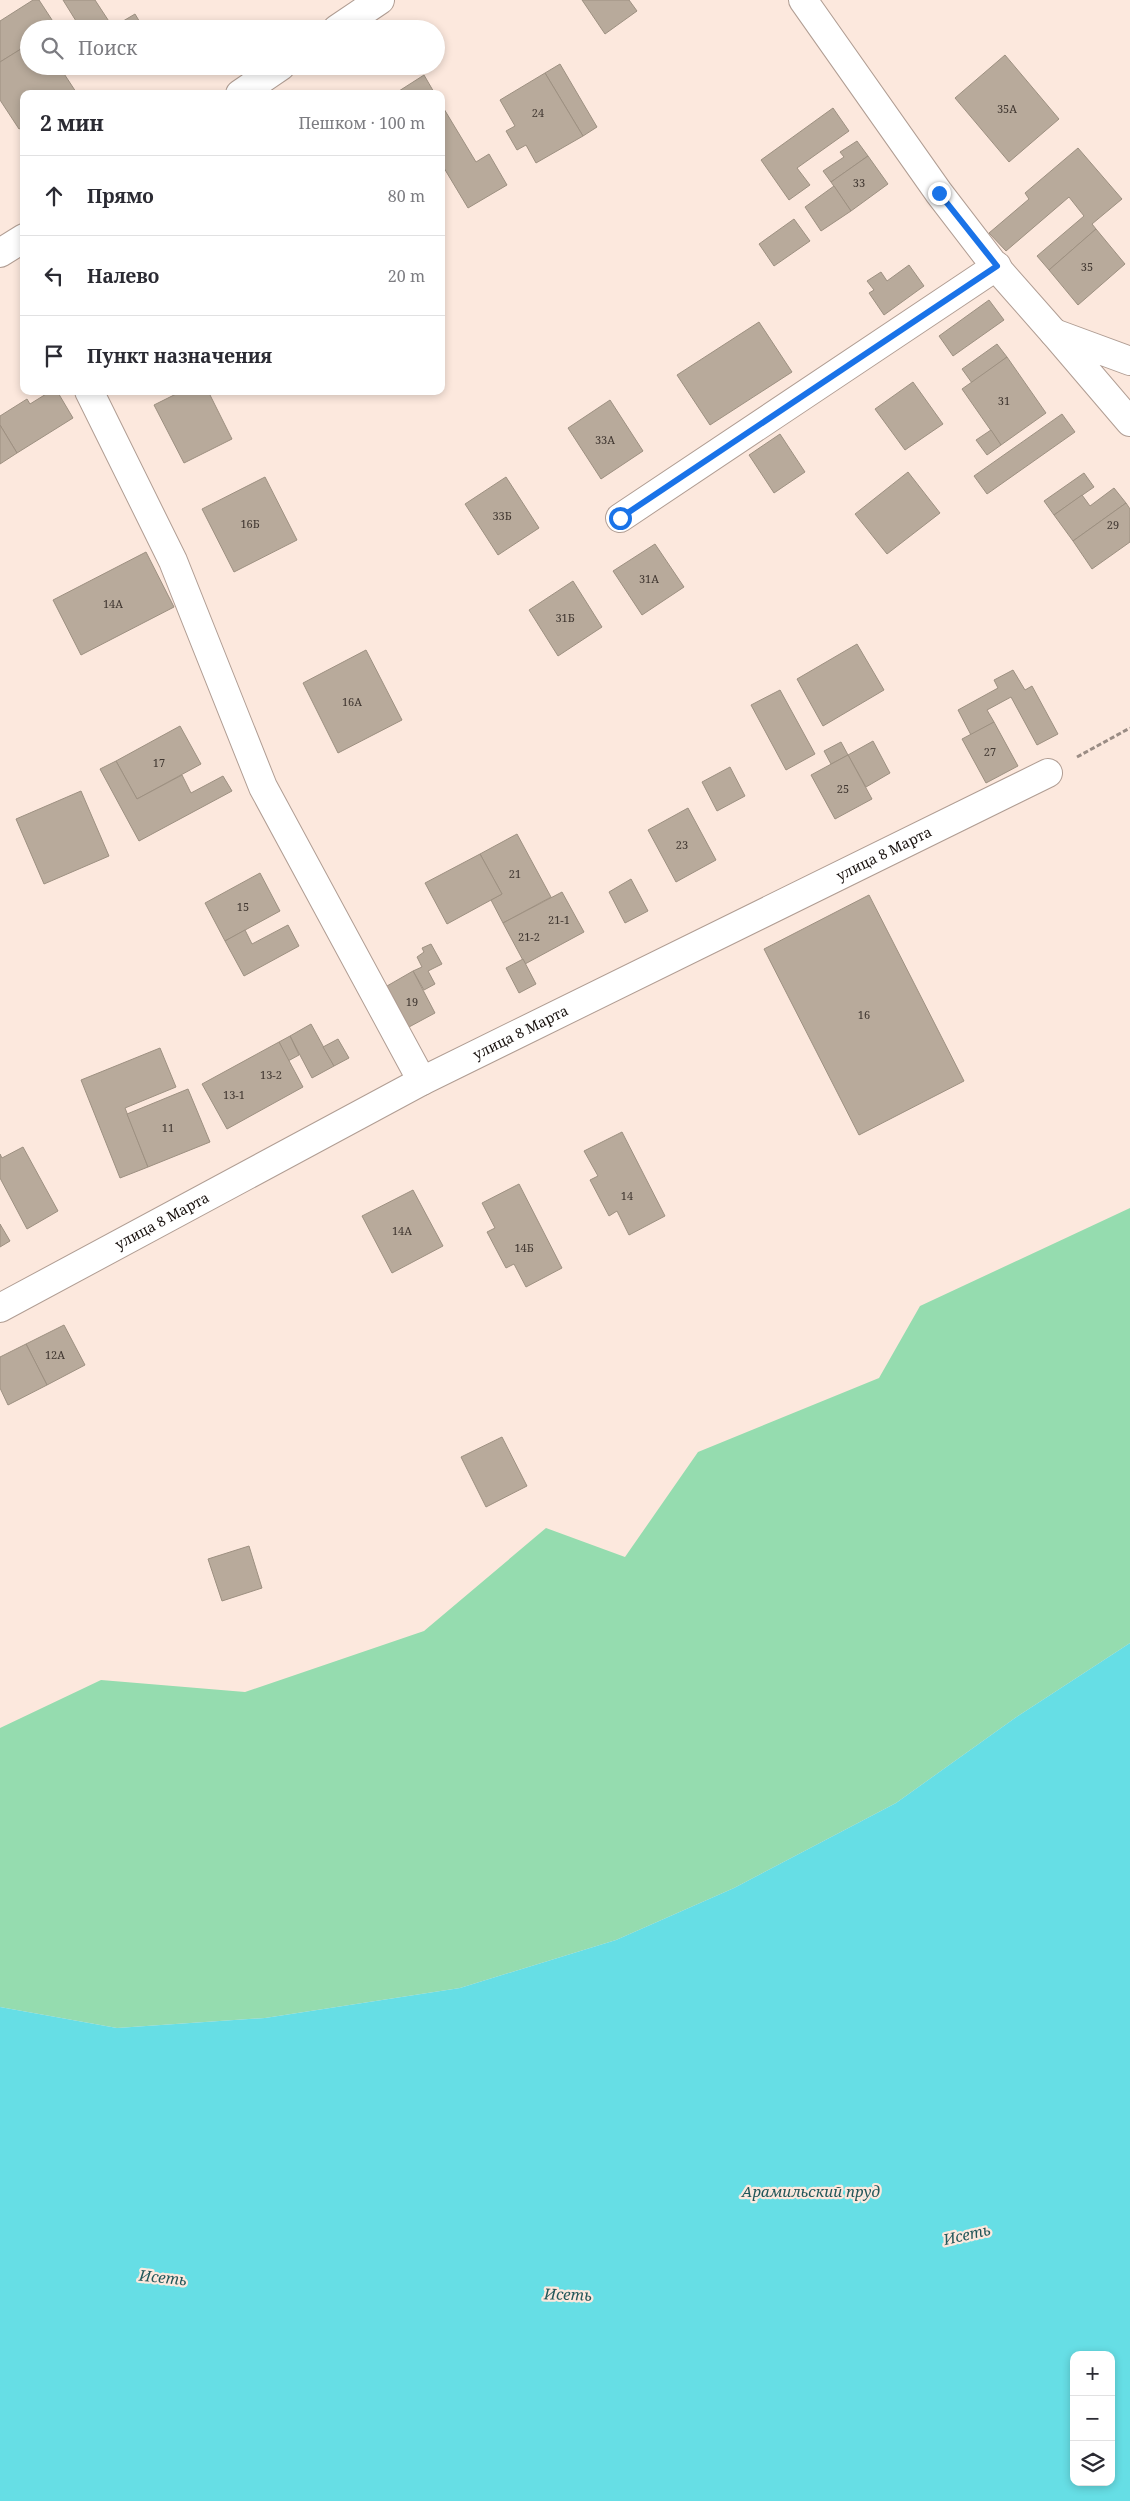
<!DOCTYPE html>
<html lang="ru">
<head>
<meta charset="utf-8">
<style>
	:root { --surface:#fff; --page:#f2f2f3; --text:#2b2b33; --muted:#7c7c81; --line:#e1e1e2 }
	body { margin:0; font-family:"Noto Serif",serif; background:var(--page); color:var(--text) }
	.controls { position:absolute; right:15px; bottom:15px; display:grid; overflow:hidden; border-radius:10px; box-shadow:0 2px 8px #0003 }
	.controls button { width:45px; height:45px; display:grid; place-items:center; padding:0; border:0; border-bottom:1px solid var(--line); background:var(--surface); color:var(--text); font:25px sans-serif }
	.stop { position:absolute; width:15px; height:15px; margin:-11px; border:4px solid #1a73e8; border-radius:50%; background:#fff }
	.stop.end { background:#1a73e8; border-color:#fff; box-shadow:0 1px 5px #0008 }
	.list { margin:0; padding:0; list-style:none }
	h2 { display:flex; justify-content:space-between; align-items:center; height:65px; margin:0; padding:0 20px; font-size:21px }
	h2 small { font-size:16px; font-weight:400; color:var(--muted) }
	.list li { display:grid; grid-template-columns:32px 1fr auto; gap:15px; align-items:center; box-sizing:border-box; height:80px; padding:0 20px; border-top:1px solid var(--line) }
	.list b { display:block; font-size:19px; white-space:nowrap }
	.list em { font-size:16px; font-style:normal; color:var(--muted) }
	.icon { flex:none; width:28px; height:28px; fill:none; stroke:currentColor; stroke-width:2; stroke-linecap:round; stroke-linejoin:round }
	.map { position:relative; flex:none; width:1130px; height:2501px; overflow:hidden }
	.search { position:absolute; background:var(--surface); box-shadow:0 2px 8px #0003; left:20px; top:20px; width:425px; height:55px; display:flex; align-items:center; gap:12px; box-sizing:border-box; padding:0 18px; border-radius:28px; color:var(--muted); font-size:19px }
	.panel { position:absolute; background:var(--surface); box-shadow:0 2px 8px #0003; left:20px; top:90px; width:425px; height:305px; border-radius:10px }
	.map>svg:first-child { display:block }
</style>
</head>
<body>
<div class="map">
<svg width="1130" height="2501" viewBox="0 0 1130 2501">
	<rect width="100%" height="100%" fill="#fce8dd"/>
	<path fill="#95dcaf" d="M1130,1208v435l-115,75 -119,85 -162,85 -118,52 -156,48 -195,30 -148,10 -117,-21v-279l101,-48 144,12 179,-61 122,-103 79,29 73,-105 181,-74 41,-72z"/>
	<path fill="#66dee5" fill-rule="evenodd" d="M1130,1643v858h-1130v-494l117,21 148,-10 195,-30 156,-48 118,-52 162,-85 119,-85zM1074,2355h37v127h-37z"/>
	<g fill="#b8aa9b" stroke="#9d9081">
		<path d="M33,0h6l17,26 -4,3h-23v15l-29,18v-41z"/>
		<path d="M63,0h32l19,29h-33z"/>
		<path d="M582,0h47l8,11 -32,23z"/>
		<path d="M135,14l9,15h-30l-1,-2z"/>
		<path d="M29,44v22h30l17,26 -52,2v32l-5,3 -19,-29v-38z"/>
		<path d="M1005,55l54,64 -50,43 -54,-64z"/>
		<path d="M560,64l37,63 -14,9 -38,-63z"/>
		<path d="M545,73l38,63 -47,27 -10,-18 -9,5 -11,-19 9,-5 -15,-26z"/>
		<path d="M424,75l11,19h-34l-2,-3z"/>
		<path d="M441,104l35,58 13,-8 18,31 -39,23 -27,-45z"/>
		<path d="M833,108l16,23 -52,37 13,17 -21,15 -28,-40z"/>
		<path d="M857,141l11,15 -37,26 -8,-11 21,-14 -4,-5z"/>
		<path d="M1078,148l44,51 -30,25 4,5 -47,41 -12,-14 47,-40 -15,-19 -63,54 -17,-18 40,-34 -4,-6z"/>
		<path d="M868,156l20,28 -37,27 -20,-29z"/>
		<path d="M834,186l17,25 -30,20 -16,-24z"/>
		<path d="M794,219l16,22 -36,25 -15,-22z"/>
		<path d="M1096,229l29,35 -47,41 -29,-35z"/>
		<path d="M909,265l15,21 -40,29 -15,-22 5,-3 -7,-9 14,-9 6,9z"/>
		<path d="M989,300l15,20 -51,36 -14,-20z"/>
		<path d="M759,322l33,50 -82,53 -33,-50z"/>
		<path d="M997,344l10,13 -35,26 -10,-14z"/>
		<path d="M1007,357l39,56 -45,32 -39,-56z"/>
		<path d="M913,382l30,42 -38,26 -30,-41z"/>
		<path d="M51,391h6l16,27 -56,35 -17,-28v-9l27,-17 3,5z"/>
		<path d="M182,391h26l24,48 -48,24 -30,-58z"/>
		<path d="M610,400l33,51 -42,28 -33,-51z"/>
		<path d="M1062,414l13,18 -88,62 -13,-18z"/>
		<path d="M0,425l17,28 -17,11z"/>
		<path d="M991,430l10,15 -14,10 -11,-15z"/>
		<path d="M780,434l25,38 -31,21 -25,-38z"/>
		<path d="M908,472l32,41 -53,41 -32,-40z"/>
		<path d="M1084,473l10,14 -40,28 -10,-14z"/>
		<path d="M265,477l32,63 -63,32 -32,-63z"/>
		<path d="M506,477l33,51 -41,27 -33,-51z"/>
		<path d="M1114,488l12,15 -53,38 -19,-26 28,-20 8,11z"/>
		<path d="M1126,503l4,6v33l-38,27 -19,-28z"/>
		<path d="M655,544l29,43 -42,28 -29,-44z"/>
		<path d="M146,552l28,55 -93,48 -28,-55z"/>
		<path d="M573,581l29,46 -44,29 -29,-46z"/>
		<path d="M857,644l27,46 -61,36 -26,-47z"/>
		<path d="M366,650l36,70 -64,33 -35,-70z"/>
		<path d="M1013,670l12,20 7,-4 26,48 -21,11 -26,-48 -24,13 7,12 -23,13 -13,-25 40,-22 -4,-8z"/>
		<path d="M780,690l35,64 -29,16 -35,-65z"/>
		<path d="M994,722l24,44 -32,17 -24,-44z"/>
		<path d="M180,726l21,38 -64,35 -21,-38z"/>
		<path d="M873,741l17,32 -24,14 -18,-32z"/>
		<path d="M841,742l7,13 -17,9 -7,-13z"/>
		<path d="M848,755l24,44 -37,20 -24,-44z"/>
		<path d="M116,761l21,38 45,-24 9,18 32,-17 9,15 -93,50 -39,-72z"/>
		<path d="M730,767l15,29 -28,15 -15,-29z"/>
		<path d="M81,791l28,65 -65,28 -28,-65z"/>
		<path d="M688,808l28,52 -40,22 -28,-52z"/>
		<path d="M517,834l34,63 -48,26 -12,-23 11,-6 -22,-40z"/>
		<path d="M480,854l22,40 -55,30 -22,-41z"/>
		<path d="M260,873l20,38 -55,30 -20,-38z"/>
		<path d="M631,879l17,32 -23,12 -16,-31z"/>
		<path d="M562,892l22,40 -59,32 -22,-41z"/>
		<path d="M869,895l95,186 -105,54 -95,-186z"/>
		<path d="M288,925l11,21 -55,30 -19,-35 20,-11 7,14z"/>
		<path d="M431,944l11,20 -14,7 7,13 -11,6 -11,-19 9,-4 -5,-10 7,-5 -2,-4z"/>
		<path d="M523,959l13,25 -17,9 -13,-25z"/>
		<path d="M413,971l22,42 -26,14 -22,-41z"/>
		<path d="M311,1024l23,42 -22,12 -22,-42z"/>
		<path d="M290,1036l9,19 -11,6 -9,-19z"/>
		<path d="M338,1039l11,19 -15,8 -11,-19z"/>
		<path d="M279,1042l24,45 -76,42 -25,-45z"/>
		<path d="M160,1048l16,39 -51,21 23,59 -28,11 -39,-98z"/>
		<path d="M188,1089l22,53 -62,25 -21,-53z"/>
		<path d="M622,1132l43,84 -36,19 -12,-24 -8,5 -19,-36 8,-4 -14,-25z"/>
		<path d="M23,1147l35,64 -31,18 -27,-51v-24l2,4z"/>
		<path d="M519,1184l43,84 -36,19 -12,-23 -8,4 -19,-36 8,-4 -13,-25z"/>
		<path d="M413,1190l30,56 -51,27 -30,-57z"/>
		<path d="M0,1224l10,17 -10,6z"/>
		<path d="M64,1325l21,40 -38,20 -21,-41z"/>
		<path d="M26,1344l21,41 -39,20 -8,-17v-31z"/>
		<path d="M502,1437l25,49 -41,21 -25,-50z"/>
		<path d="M249,1546l13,42 -40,13 -14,-42z"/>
	</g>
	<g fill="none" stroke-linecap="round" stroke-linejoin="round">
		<defs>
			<g id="minor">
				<path d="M803,0l136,193 56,73 59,67"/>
				<path d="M337,29l43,-29"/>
				<path d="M240,94l41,-28"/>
				<path d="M0,253l24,-15"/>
				<path d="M1130,361l-76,-28 76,89"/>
				<path d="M89,391l84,170 90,226 159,294"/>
				<path d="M620,518l377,-252"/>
				<path id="s1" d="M0,1308l422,-227 626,-308"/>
			</g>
		</defs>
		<use href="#minor" stroke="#b09d93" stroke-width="30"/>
		<path stroke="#9a8c84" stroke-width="3" stroke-dasharray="5 2.5" stroke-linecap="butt" d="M1077,757l53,-29"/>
		<use href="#minor" stroke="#fff" stroke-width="28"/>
	</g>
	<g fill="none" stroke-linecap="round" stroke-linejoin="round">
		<path stroke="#1a73e8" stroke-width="6" d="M620,518l377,-252 -58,-73"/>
	</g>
	<g text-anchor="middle" stroke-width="4.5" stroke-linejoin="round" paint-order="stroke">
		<g font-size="11" fill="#403731">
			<text x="1007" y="113">35А</text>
			<text x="538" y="117">24</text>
			<text x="859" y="187">33</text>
			<text x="1087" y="271">35</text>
			<text x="1004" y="405">31</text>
			<text x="605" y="444">33А</text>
			<text x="502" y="520">33Б</text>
			<text x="250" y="528">16Б</text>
			<text x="1113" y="529">29</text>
			<text x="649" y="583">31А</text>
			<text x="113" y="608">14А</text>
			<text x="565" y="622">31Б</text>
			<text x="352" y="706">16А</text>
			<text x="990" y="756">27</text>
			<text x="159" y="767">17</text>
			<text x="843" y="793">25</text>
			<text x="682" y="849">23</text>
			<text x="515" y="878">21</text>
			<text x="243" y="911">15</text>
			<text x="559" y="924">21-1</text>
			<text x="529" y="941">21-2</text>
			<text x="412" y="1006">19</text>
			<text x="864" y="1019">16</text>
			<text x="271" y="1079">13-2</text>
			<text x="234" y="1099">13-1</text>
			<text x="168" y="1132">11</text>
			<text x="627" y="1200">14</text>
			<text x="402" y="1235">14А</text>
			<text x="524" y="1252">14Б</text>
			<text x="55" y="1359">12А</text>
		</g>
		<g font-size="14" fill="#18110e" stroke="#fce8dd">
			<text dy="5" stroke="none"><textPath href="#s1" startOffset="994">улица 8 Марта</textPath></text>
			<text dy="5" stroke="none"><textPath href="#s1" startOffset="589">улица 8 Марта</textPath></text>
			<text dy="5" stroke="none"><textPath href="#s1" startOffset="184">улица 8 Марта</textPath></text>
		</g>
		<g font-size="15" font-style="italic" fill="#23575a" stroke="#fce8dd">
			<text x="811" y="2197">Арамильский пруд</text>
			<text transform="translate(967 2235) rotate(-13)" y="5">Исеть</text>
			<text transform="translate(163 2278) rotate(6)" y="5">Исеть</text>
			<text transform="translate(568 2295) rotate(2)" y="5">Исеть</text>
		</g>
	</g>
</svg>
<div class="controls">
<button>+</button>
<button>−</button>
<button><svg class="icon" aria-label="layers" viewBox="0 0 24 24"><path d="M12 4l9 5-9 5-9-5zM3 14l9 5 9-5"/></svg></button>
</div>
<div class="stop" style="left:620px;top:518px"></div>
<div class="stop end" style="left:939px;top:193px"></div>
<div class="search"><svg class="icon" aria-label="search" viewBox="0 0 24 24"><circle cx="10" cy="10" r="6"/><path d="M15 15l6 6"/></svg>Поиск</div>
<section class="panel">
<h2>2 мин<small>Пешком · 100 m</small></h2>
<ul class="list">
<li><svg class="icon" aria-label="ahead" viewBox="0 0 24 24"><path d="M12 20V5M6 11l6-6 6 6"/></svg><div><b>Прямо</b></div><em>80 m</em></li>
<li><svg class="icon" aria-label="left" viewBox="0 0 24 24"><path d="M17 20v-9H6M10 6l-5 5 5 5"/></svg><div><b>Налево</b></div><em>20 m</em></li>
<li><svg class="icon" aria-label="arrive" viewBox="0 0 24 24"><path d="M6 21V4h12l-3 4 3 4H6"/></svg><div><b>Пункт назначения</b></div></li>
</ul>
</section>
</div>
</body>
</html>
